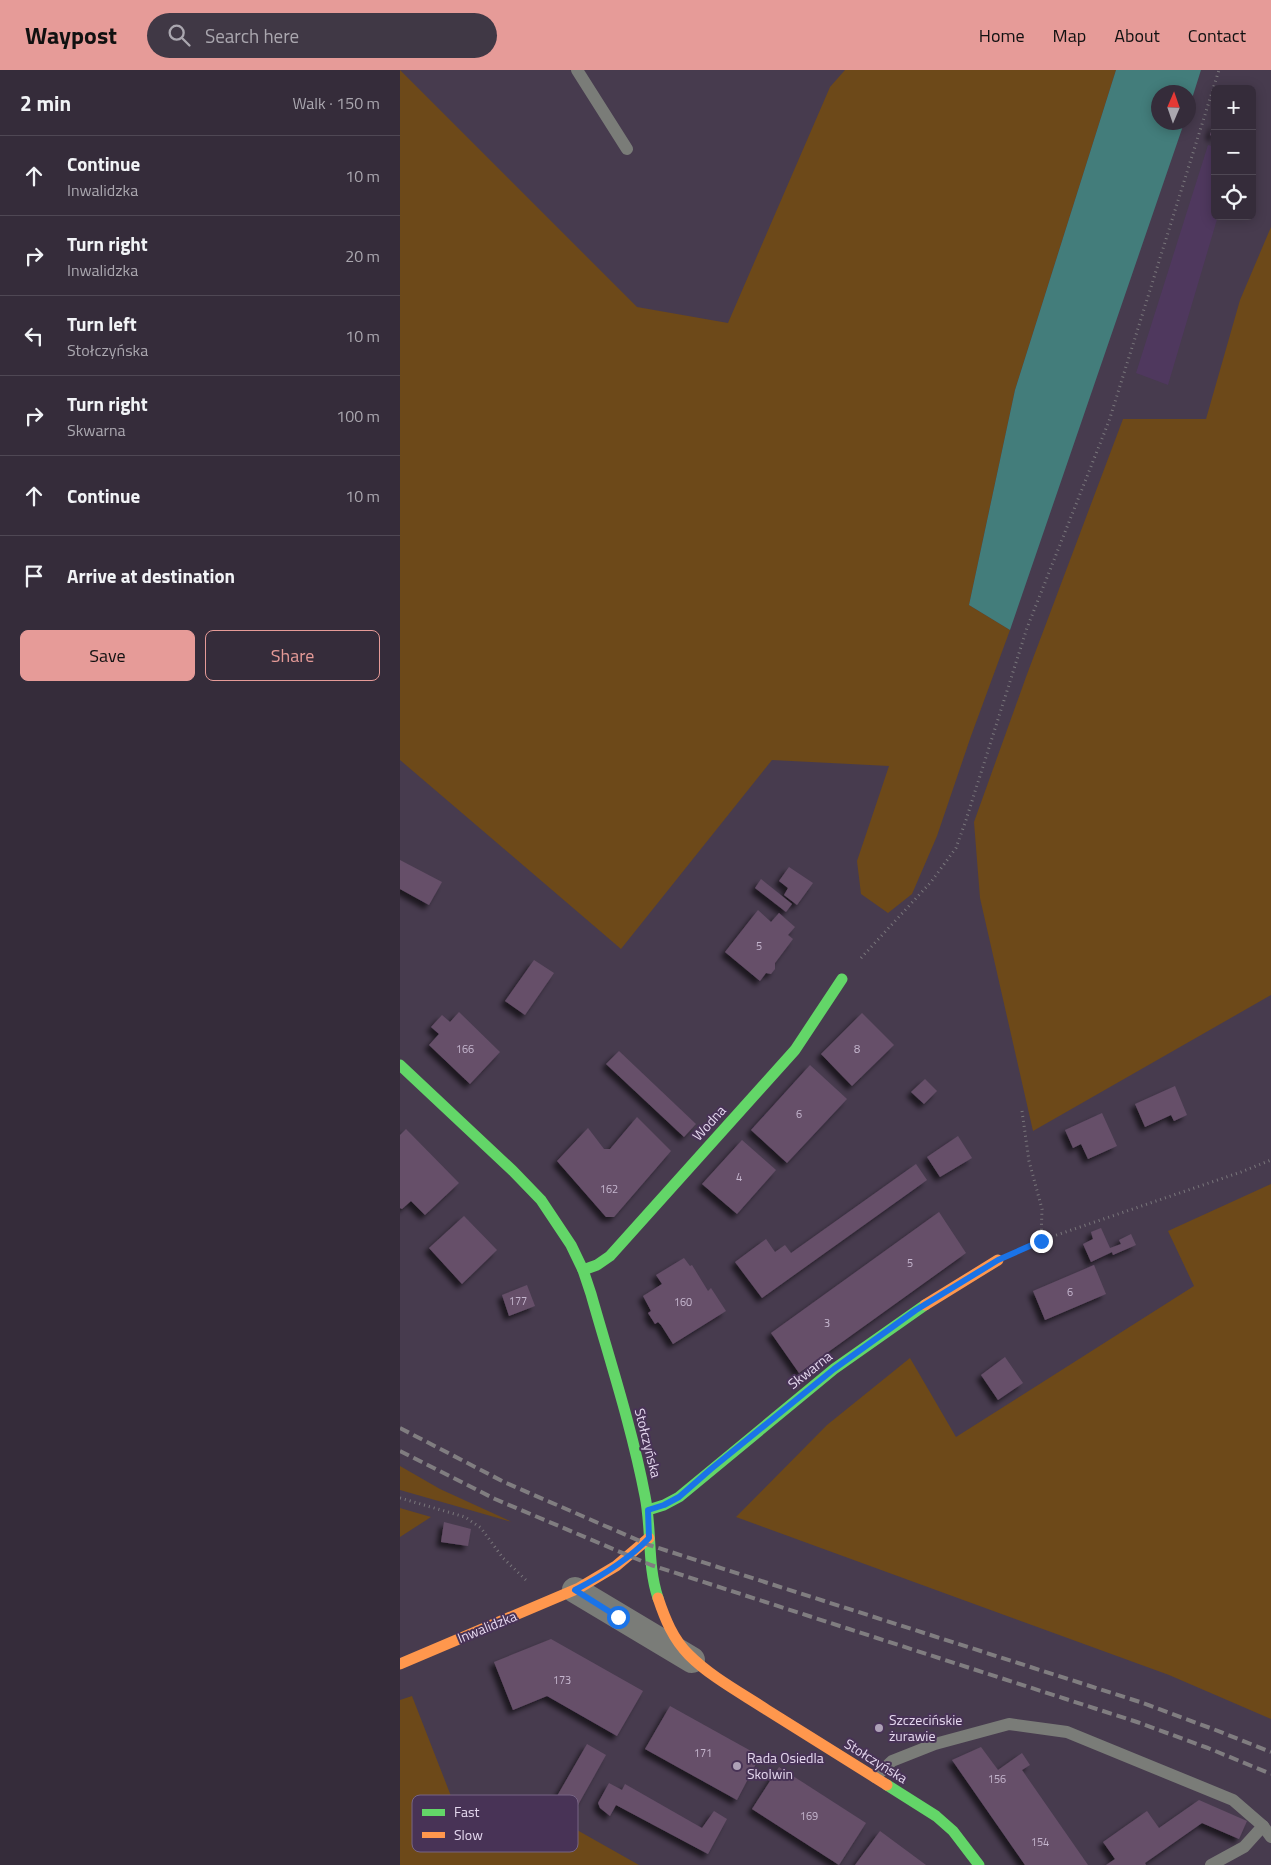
<!DOCTYPE html>
<html lang="en">
<head>
<meta charset="utf-8">
<style>
	:root { --surface:#352c3a; --page:#403845; --text:#f1f3f6; --muted:#aaa7af; --line:#4f4854; --accent:#e69b98 }
	body { margin:0; font-family:"Titillium Web",sans-serif; background:var(--page); color:var(--text) }
	.controls { position:absolute; right:15px; top:15px; display:grid; overflow:hidden; border-radius:8px; box-shadow:0 2px 12px #0003 }
	.controls button { width:45px; height:45px; display:grid; place-items:center; padding:0; border:0; border-bottom:1px solid var(--line); background:var(--surface); color:var(--text); font:25px sans-serif }
	.compass { position:absolute; left:751px; top:15px; width:45px; height:45px; border-radius:50%; background:var(--surface); box-shadow:0 2px 12px #0003; rotate:2deg }
	.stop { position:absolute; width:15px; height:15px; margin:-11px; border:4px solid #1a73e8; border-radius:50%; background:#fff }
	.stop.end { background:#1a73e8; border-color:#fff; box-shadow:0 1px 5px #0008 }
	.list { margin:0; padding:0; list-style:none }
	h2 { display:flex; justify-content:space-between; align-items:center; height:65px; margin:0; padding:0 20px; font-size:21px }
	h2 small { font-size:16px; font-weight:400; color:var(--muted) }
	.list li { display:grid; grid-template-columns:32px 1fr auto; gap:15px; align-items:center; box-sizing:border-box; height:80px; padding:0 20px; border-top:1px solid var(--line) }
	.list b { display:block; font-size:19px; white-space:nowrap }
	.list p { margin:0; font-size:16px; white-space:nowrap; color:var(--muted) }
	.list em { font-size:16px; font-style:normal; color:var(--muted) }
	.actions { display:flex; gap:10px; padding:15px 20px }
	.actions a { flex:1; padding:11px 0; border:1px solid var(--accent); border-radius:8px; text-align:center; font-size:18px; color:var(--accent) }
	.actions .main { background:var(--accent); color:#111 }
	.icon { flex:none; width:28px; height:28px; fill:none; stroke:currentColor; stroke-width:2; stroke-linecap:round; stroke-linejoin:round }
	.map { position:relative; flex:none; width:871px; height:1795px; overflow:hidden }
	header { display:flex; align-items:center; gap:30px; box-sizing:border-box; height:70px; padding:0 25px; background:var(--accent); color:#111 }
	header strong { font-size:24px }
	nav { display:flex; gap:28px; margin-inline-start:auto; font-size:18px }
	.search { width:350px; height:45px; background:var(--page); display:flex; align-items:center; gap:12px; box-sizing:border-box; padding:0 18px; border-radius:28px; color:var(--muted); font-size:19px }
	main { display:flex }
	aside { flex:1; background:var(--surface) }
	.map>svg:first-child { display:block }
</style>
</head>
<body>
<header>
<strong>Waypost</strong>
<div class="search"><svg class="icon" aria-label="search" viewBox="0 0 24 24"><circle cx="10" cy="10" r="6"/><path d="M15 15l6 6"/></svg>Search here</div>
<nav><a>Home</a><a>Map</a><a>About</a><a>Contact</a></nav>
</header>
<main>
<aside>
<h2>2 min<small>Walk · 150 m</small></h2>
<ul class="list">
<li><svg class="icon" aria-label="ahead" viewBox="0 0 24 24"><path d="M12 20V5M6 11l6-6 6 6"/></svg><div><b>Continue</b><p>Inwalidzka</p></div><em>10 m</em></li>
<li><svg class="icon" aria-label="right" viewBox="0 0 24 24"><path d="M7 20v-9h11M14 6l5 5-5 5"/></svg><div><b>Turn right</b><p>Inwalidzka</p></div><em>20 m</em></li>
<li><svg class="icon" aria-label="left" viewBox="0 0 24 24"><path d="M17 20v-9H6M10 6l-5 5 5 5"/></svg><div><b>Turn left</b><p>Stołczyńska</p></div><em>10 m</em></li>
<li><svg class="icon" aria-label="right" viewBox="0 0 24 24"><path d="M7 20v-9h11M14 6l5 5-5 5"/></svg><div><b>Turn right</b><p>Skwarna</p></div><em>100 m</em></li>
<li><svg class="icon" aria-label="ahead" viewBox="0 0 24 24"><path d="M12 20V5M6 11l6-6 6 6"/></svg><div><b>Continue</b></div><em>10 m</em></li>
<li><svg class="icon" aria-label="arrive" viewBox="0 0 24 24"><path d="M6 21V4h12l-3 4 3 4H6"/></svg><div><b>Arrive at destination</b></div></li>
</ul>
<div class="actions"><a class="main">Save</a><a>Share</a></div>
</aside>
<div class="map">
<svg width="871" height="1795" viewBox="0 0 871 1795">
	<defs>
		<filter id="shadow"><feDropShadow dx="-4.5" dy="4.5" stdDeviation="2.5" flood-color="#0009"/></filter>
	</defs>
	<rect width="100%" height="100%" fill="#473b4e"/>
	<path fill="#4f385e" d="M808,75l7,2v69h3l-50,169 -32,-12z"/>
	<g fill="#6d4919">
		<path d="M0,0l237,237 91,16 102,-236 15,-17h271l-101,320 -46,215 41,25 -39,106 -34,100 -25,58 -24,19 -27,-19 -4,-33 32,-95 -117,-6 -151,189 -221,-189z"/>
		<path d="M871,157v768l-238,136 -53,-233 -6,-76 52,-145 97,-258h83l34,-119z"/>
		<path d="M871,1114v535l-102,-44 -433,-158 91,-92 83,-67 46,79 238,-151 -26,-55z"/>
		<path d="M0,1396l40,23 72,33 -112,-32z"/>
		<path d="M0,1438l31,9 -31,20z"/>
		<path d="M12,1626l46,118 57,-19 124,70h-239v-165z"/>
	</g>
	<path fill="#437d7b" d="M716,0h85l-12,38 -1,-16h-30v30l26,1 -174,507 -41,-25 46,-215z"/>
	<g fill="#664f69" filter="url(#shadow)">
		<path d="M814,53h1v14l-5,-2z"/>
		<path d="M0,790l42,22 -13,23 -29,-16z"/>
		<path d="M389,797l24,16 -16,22 -13,-10 4,-7 -9,-7z"/>
		<path d="M361,809l31,25 -6,8 -31,-24z"/>
		<path d="M358,840l13,12 8,-9 16,14 -7,8 5,4 -18,24v6l-4,5 -5,-1 -6,8 -35,-29z"/>
		<path d="M134,890l20,13 -29,42 -20,-14z"/>
		<path d="M59,942l41,40 -30,32 -41,-39 10,-11 -8,-7 11,-12 8,7z"/>
		<path d="M462,943l32,32 -42,41 -31,-32z"/>
		<path d="M219,981l77,73 -12,13 -78,-73z"/>
		<path d="M410,995l37,34 -60,64 -36,-33z"/>
		<path d="M525,1009l12,12 -13,13 -13,-12z"/>
		<path d="M775,1016l12,29 -13,6 -3,-6 -26,12 -10,-23z"/>
		<path d="M702,1043l15,33 -29,13 -7,-15 -8,4 -8,-18z"/>
		<path d="M237,1047l34,34 -57,66h-8l-49,-56 31,-33 16,21h6z"/>
		<path d="M6,1059l53,54 -34,32 -14,-14 -9,8 -2,-1v-73z"/>
		<path d="M558,1066l14,22 -32,19 -13,-20z"/>
		<path d="M342,1070l34,30 -39,44 -35,-30z"/>
		<path d="M516,1094l11,16 -165,118 -27,-36 31,-23 9,13 10,-7 6,8z"/>
		<path d="M539,1142l27,41 -167,120 -28,-40z"/>
		<path d="M64,1146l33,34 -35,34 -33,-36z"/>
		<path d="M701,1158l9,20 11,-4 -2,-4 12,-6 5,11 -23,10 -1,-3 -21,10 -8,-18 10,-5 -2,-7z"/>
		<path d="M284,1188l6,8 2,-1 16,26 3,-3 15,23 -53,33 -12,-19 -3,-3 -3,2 -7,-11 3,-2 -8,-15 19,-12 -6,-9z"/>
		<path d="M694,1195l12,29 -61,26 -12,-29z"/>
		<path d="M127,1215l8,21 -26,10 -7,-21z"/>
		<path d="M605,1287l18,26 -25,17 -17,-25z"/>
		<path d="M44,1452l27,7 -3,17 -27,-4z"/>
		<path d="M151,1569l92,52 -26,45 -70,-40 -34,14 -19,-48z"/>
		<path d="M270,1636l90,50 -23,44 -92,-51z"/>
		<path d="M187,1674l19,11 -37,66 -20,-11z"/>
		<path d="M581,1677l17,23 24,-17 8,12 -8,5 66,95h-63l-73,-105z"/>
		<path d="M379,1697l87,56 -27,42 -87,-56z"/>
		<path d="M209,1713l13,7 3,-6 77,44 12,-17 13,8 -19,35 -92,-49 -6,11 -10,-8 -2,-5z"/>
		<path d="M799,1730l48,21 -8,18 -37,-16 -57,40 1,2h-40l9,-6 -12,-17 44,-31 12,17z"/>
		<path d="M480,1761l46,34h-71z"/>
	</g>
	<g fill="none" stroke-linecap="round" stroke-linejoin="round">
		<g stroke="#79767b" stroke-width="3" stroke-dasharray="1 4" stroke-linecap="butt">
			<path d="M461,888l70,-76 25,-34 10,-28 61,-192 82,-207 110,-351"/>
			<path d="M622,1041l7,50 13,48 -1,32"/>
			<path d="M624,1179l21,-10 196,-67 30,-12"/>
			<path d="M0,1428l65,19 16,11 22,30 24,23"/>
		</g>
		<g stroke="#7a7c78" stroke-width="12">
			<path d="M177,0l50,79"/>
			<path d="M475,1707l17,-16 43,-17 74,-20 58,8 166,68 30,26 8,11"/>
			<path d="M811,1795l33,-18 19,-21"/>
		</g>
		<path stroke="#7a7c78" stroke-width="26" d="M175,1520l117,70"/>
		<g stroke="#63d668" stroke-width="11">
			<path d="M0,995l113,106 28,29 30,45 12,25 8,24c19,67 41,134 54,202 7,34 2,69 13,102"/>
			<path d="M183,1200l14,-5 13,-9 185,-206 47,-71"/>
			<path d="M248,1440l16,-5 15,-8 155,-128 91,-64"/>
			<path d="M487,1715l49,31 17,15 26,34"/>
		</g>
		<g stroke="#ff974d" stroke-width="11">
			<path d="M525,1235l73,-45"/>
			<path d="M258,1528c7,21 15,41 31,57 22,22 52,38 78,55 40,25 80,50 120,75"/>
			<path d="M0,1594l179,-76 37,-22 33,-28"/>
		</g>
		<g stroke="#807d80" stroke-width="4" stroke-dasharray="10 5" stroke-linecap="butt">
			<path d="M0,1358l104,54 145,63 491,157 73,27 58,23"/>
			<path d="M0,1381l95,48 156,66 486,157 71,26 63,26"/>
		</g>
	</g>
	<g fill="none" stroke-linecap="round" stroke-linejoin="round">
		<path stroke="#1a73e8" stroke-width="6" d="M218,1547l-43,-27c27,-14 53,-30 74,-52l-1,-28 16,-5 15,-8 32,-28 123,-100 82,-59 82,-50 43,-19"/>
	</g>
	<g fill="#aea1b7" stroke="#483356" stroke-width="2">
		<circle cx="479" cy="1658" r="5"/>
		<circle cx="337" cy="1696" r="5"/>
	</g>
	<g text-anchor="middle" stroke-width="4" stroke-linejoin="round" paint-order="stroke">
		<g font-size="11" fill="#c5b6ce">
			<text x="359" y="880">5</text>
			<text x="65" y="983">166</text>
			<text x="457" y="983">8</text>
			<text x="399" y="1048">6</text>
			<text x="339" y="1111">4</text>
			<text x="209" y="1123">162</text>
			<text x="510" y="1197">5</text>
			<text x="670" y="1226">6</text>
			<text x="118" y="1235">177</text>
			<text x="283" y="1236">160</text>
			<text x="427" y="1257">3</text>
			<text x="162" y="1614">173</text>
			<text x="303" y="1687">171</text>
			<text x="597" y="1713">156</text>
			<text x="409" y="1750">169</text>
			<text x="640" y="1776">154</text>
		</g>
		<g font-size="14" fill="#e5d8ef" stroke="#483356">
			<text transform="translate(309 1053) rotate(-48)" y="5">Wodna</text>
			<text transform="translate(410 1300) rotate(-38)" y="5">Skwarna</text>
			<text transform="translate(248 1373) rotate(76)" y="5">Stołczyńska</text>
			<text transform="translate(87 1557) rotate(-22)" y="5">Inwalidzka</text>
			<text transform="translate(476 1691) rotate(32)" y="5">Stołczyńska</text>
		</g>
		<g font-size="14" fill="#e5d8ef" stroke="#483356" text-anchor="start">
			<text x="489" y="1655">Szczecińskie<tspan x="489" dy="16">żurawie</tspan></text>
			<text x="347" y="1693">Rada Osiedla<tspan x="347" dy="16">Skolwin</tspan></text>
		</g>
	</g>
	<rect x="12" y="1725" width="166" height="57" rx="8" fill="#483356" stroke="#776584" stroke-width="1"/>
	<rect x="22" y="1739" width="23" height="7" fill="#63d668"/>
	<rect x="22" y="1762" width="23" height="6" fill="#ff974d"/>
	<g font-size="14" fill="#e5d8ef">
		<text x="54" y="1747">Fast</text>
		<text x="54" y="1770">Slow</text>
	</g>
</svg>
<div class="controls">
<button>+</button>
<button>−</button>
<button><svg class="icon" aria-label="locate" viewBox="0 0 24 24"><circle cx="12" cy="12" r="6"/><path d="M12 2v4M12 18v4M2 12h4M18 12h4"/></svg></button>
</div>
<svg class="compass" viewBox="-18 -18 36 36"><path d="M0-13l5 13h-10z" fill="#e53935"/><path d="M0 13l5-13h-10z" fill="#aaa7af"/></svg>
<div class="stop" style="left:218px;top:1547px"></div>
<div class="stop end" style="left:641px;top:1171px"></div>
</div>
</main>
</body>
</html>
